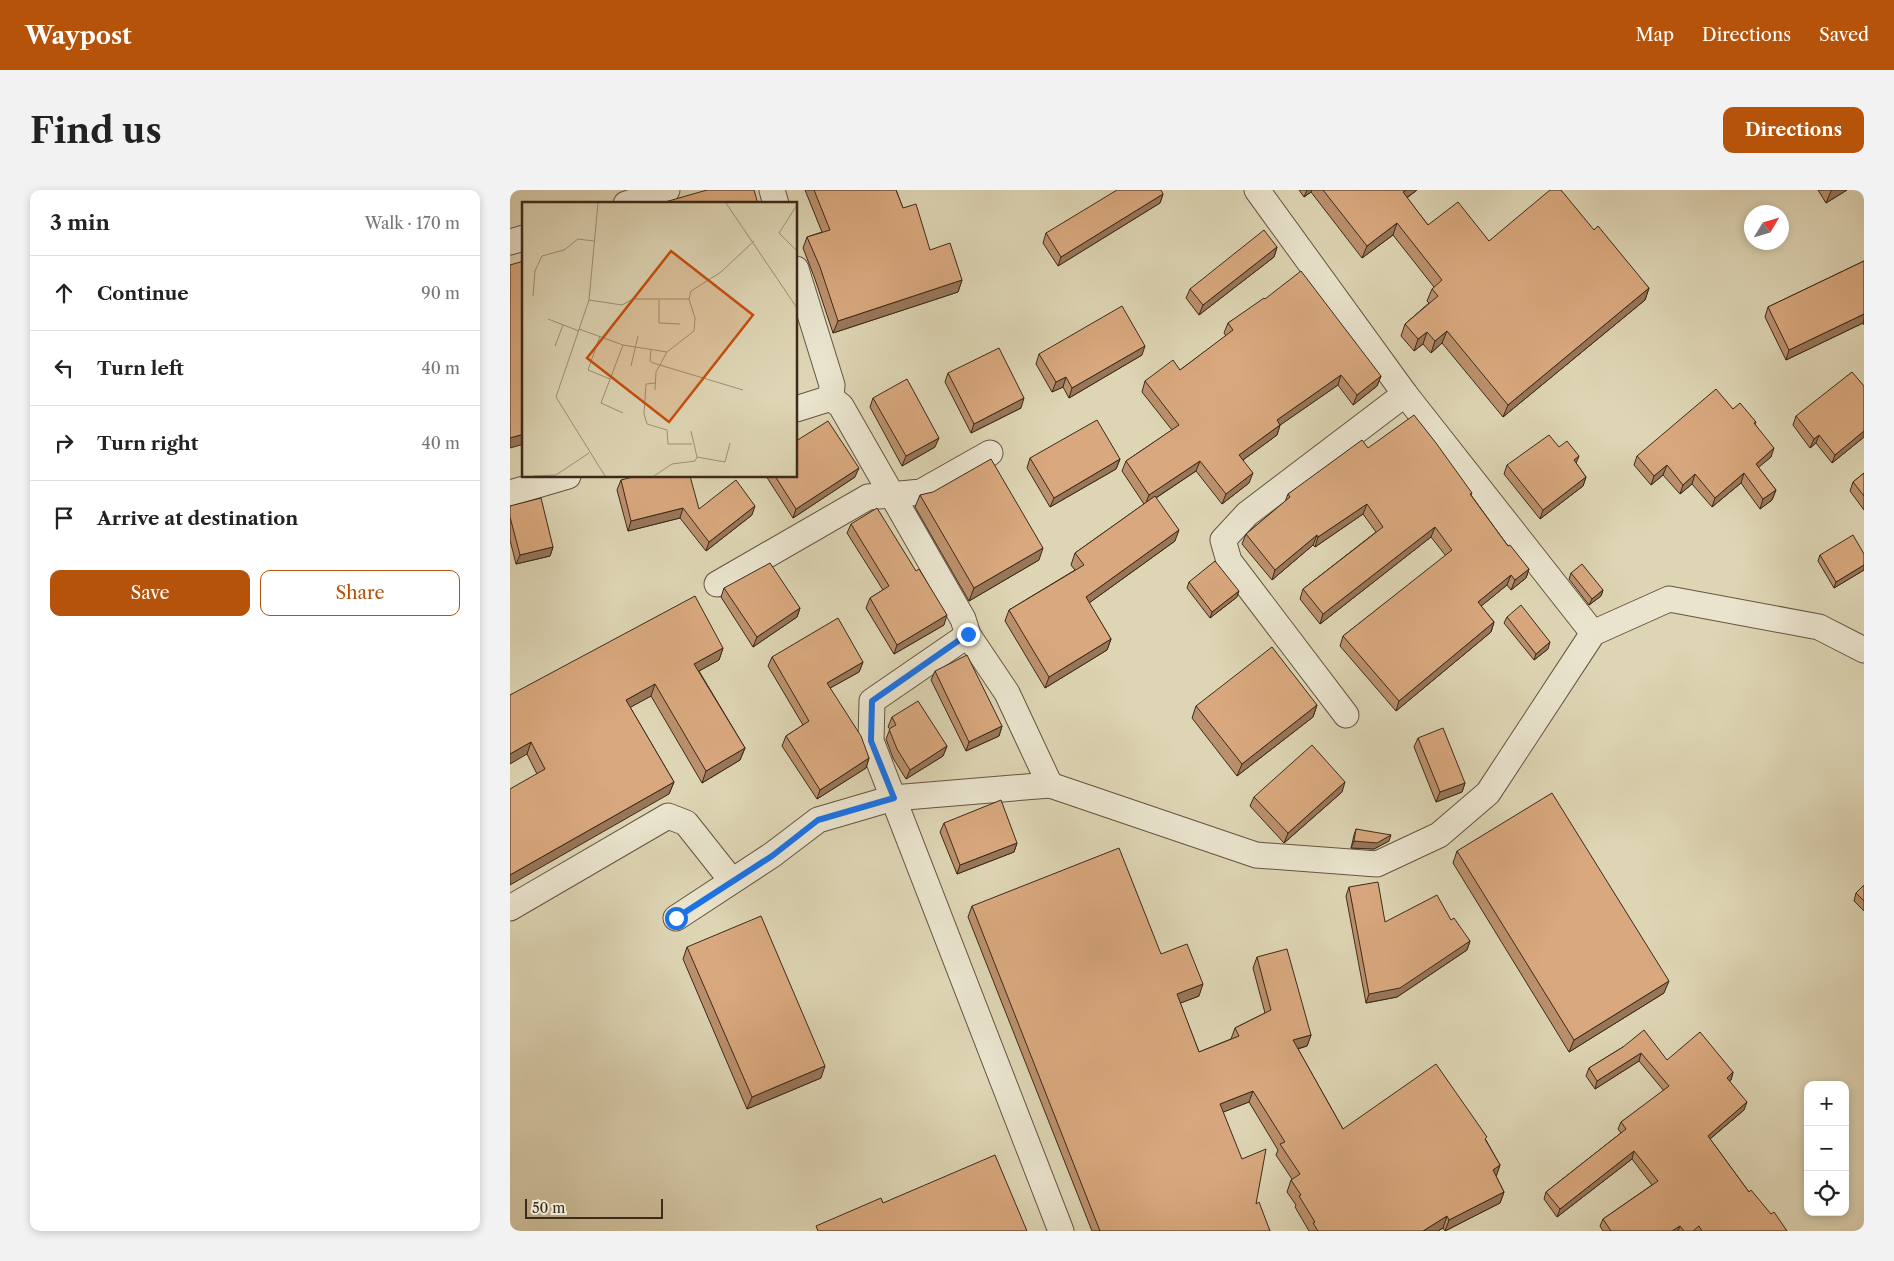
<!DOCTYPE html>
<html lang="en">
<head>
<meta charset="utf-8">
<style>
	:root { --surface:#fff; --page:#f2f2f2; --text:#222; --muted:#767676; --line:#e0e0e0; --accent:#b45309 }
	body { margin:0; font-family:"Libre Caslon Text",serif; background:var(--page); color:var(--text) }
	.controls { position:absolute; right:15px; bottom:15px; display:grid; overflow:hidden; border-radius:10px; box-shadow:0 2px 8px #0003 }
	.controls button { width:45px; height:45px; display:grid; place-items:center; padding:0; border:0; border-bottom:1px solid var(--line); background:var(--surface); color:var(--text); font:25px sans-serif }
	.compass { position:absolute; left:1234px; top:15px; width:45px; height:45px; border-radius:50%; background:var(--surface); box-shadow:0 2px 8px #0003; rotate:52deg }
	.scale { position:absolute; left:15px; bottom:12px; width:138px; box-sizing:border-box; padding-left:5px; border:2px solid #3c2a1a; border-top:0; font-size:14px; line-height:18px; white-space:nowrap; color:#3c2a1a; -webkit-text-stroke:4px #eae4ce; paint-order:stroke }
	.stop { position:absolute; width:15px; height:15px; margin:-11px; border:4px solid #1a73e8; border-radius:50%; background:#fff }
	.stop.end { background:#1a73e8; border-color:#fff; box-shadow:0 1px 5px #0008 }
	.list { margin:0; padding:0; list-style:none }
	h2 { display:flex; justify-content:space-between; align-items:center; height:65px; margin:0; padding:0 20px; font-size:21px }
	h2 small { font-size:16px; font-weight:400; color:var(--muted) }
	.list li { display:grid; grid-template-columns:32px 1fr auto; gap:15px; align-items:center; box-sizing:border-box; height:75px; padding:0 20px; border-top:1px solid var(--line) }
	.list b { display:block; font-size:19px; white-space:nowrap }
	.list em { font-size:16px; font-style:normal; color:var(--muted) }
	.actions { display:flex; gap:10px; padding:15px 20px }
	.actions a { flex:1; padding:11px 0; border:1px solid var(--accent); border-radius:10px; text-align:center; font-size:18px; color:var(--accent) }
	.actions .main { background:var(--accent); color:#fff }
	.icon { flex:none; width:28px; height:28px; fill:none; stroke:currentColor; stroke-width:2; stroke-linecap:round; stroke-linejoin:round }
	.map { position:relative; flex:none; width:1354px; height:1041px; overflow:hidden; border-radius:10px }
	header { display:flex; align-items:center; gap:30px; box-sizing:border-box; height:70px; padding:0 25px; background:var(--accent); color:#fff }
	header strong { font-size:24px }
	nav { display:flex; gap:28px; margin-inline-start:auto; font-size:18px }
	.intro { display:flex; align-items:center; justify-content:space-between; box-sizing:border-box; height:120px; padding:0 30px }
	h1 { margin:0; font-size:35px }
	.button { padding:12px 22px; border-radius:10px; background:var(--accent); color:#fff; font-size:18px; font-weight:700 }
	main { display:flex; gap:30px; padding:0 30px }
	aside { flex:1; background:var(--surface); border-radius:10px; box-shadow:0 2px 8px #0003 }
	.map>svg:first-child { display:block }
</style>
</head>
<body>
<header>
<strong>Waypost</strong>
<nav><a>Map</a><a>Directions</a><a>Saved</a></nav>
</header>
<div class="intro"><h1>Find us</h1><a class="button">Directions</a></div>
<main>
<aside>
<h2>3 min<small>Walk · 170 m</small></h2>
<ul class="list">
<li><svg class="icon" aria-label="ahead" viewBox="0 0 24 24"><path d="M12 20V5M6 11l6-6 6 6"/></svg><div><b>Continue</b></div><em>90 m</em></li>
<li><svg class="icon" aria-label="left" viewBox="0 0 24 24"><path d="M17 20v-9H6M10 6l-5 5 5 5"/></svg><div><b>Turn left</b></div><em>40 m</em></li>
<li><svg class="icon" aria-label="right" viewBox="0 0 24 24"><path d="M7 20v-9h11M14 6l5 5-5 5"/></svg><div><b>Turn right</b></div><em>40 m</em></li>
<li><svg class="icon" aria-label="arrive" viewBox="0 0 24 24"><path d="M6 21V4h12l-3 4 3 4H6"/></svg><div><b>Arrive at destination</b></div></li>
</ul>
<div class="actions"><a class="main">Save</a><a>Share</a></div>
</aside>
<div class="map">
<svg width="1354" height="1041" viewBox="0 0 1354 1041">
	<rect width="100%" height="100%" fill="#ded5b4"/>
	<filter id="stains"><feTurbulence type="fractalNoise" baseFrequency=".004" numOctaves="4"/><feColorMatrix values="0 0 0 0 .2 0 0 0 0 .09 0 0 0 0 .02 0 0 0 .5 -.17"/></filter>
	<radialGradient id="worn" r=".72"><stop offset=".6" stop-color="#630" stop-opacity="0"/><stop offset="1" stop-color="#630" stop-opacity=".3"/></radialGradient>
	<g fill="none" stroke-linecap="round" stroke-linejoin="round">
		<defs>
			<g id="minor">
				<path d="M262,0l4,14"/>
				<path d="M747,0l148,204 188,239"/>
				<path d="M116,14l41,-14"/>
				<path d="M0,52l14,-4"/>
				<path d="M286,79l36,116 -1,13"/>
				<path d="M321,208l10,8 122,213 5,16 39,58 43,92"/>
				<path d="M286,219l35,-11"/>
				<path d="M0,303l58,-17"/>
				<path d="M207,394l151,-87 53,-5 69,-39"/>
				<path d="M458,445l-96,66 -1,40 190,490"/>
				<path d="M836,525l-117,-154 -6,-21 24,-26 158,-120"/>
				<path d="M0,718l158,-92 18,7 46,58"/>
				<path d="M166,728l96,-63 46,-35 75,-22 157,-13 206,70 121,9 62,-29 49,-42 105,-160 76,-34 150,28 45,23"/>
			</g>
		</defs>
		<use href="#minor" stroke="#645540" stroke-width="27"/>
		<use href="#minor" stroke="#eae4ce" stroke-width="25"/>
	</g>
	<g fill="#bb906c" stroke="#3c2a1a">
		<path d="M295,0h91l7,18 27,42 32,30 -4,12 -125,41 -18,-54 -12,-31 4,-11 15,-5z"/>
		<path d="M789,0h118l-10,8 21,27 61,16 105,-11 55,58 -4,12 -142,117 -61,-74 -11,10 -8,-9 -9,7 -13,-15 4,-12 24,-21 -2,-2 5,-12 2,-2 -41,-52 -31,23 -51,-66 -7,5z"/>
		<path d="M1308,0h29l-21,13z"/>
		<path d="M653,4l-3,9 -102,63 -15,-23 3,-10z"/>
		<path d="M767,57l-3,10 -75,58 -13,-17 4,-9z"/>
		<path d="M1354,71v64l-1,-2 -77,37 -21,-43 3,-10z"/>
		<path d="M755,109l116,77 -4,10 -24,19 -15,-20 -58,40 -3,10 -34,25 6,23 -27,21 -26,-33 -40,27 19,43 -86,62 22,36 -4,11 -62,38 -40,-67 4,-11 66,-40 -4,-5 4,-12 69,-49 -22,-33 4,-10 46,-31 -30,-38 3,-11 35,-11 46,-34 -2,-3 4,-10z"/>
		<path d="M529,164l103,1 -73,43 -6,-11 -11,5 -16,-28z"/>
		<path d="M438,183l73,35 -50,25 -26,-51z"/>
		<path d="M1354,196v51l-32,26 -16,-20 -6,5 -17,-23 3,-9z"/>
		<path d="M363,208l62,49 -33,19 -32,-59z"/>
		<path d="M1223,219l23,13 -1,2 16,33 -13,10 18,23 -4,10 -12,9 -19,-26 -29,24 -20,-23 -12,10 -17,-19 -12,10 -17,-20 3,-9z"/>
		<path d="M1049,257l17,16 10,14 -3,9 -43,33 -36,-45 3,-9z"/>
		<path d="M858,258l104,45 -1,2 37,51 21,23 -3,9 -15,12 -4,-5 -26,21 13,16 -3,10 -95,79 -56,-65 3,-10 103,-80 -15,-19 -111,87 -20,-25 3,-10 73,-57 -13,-18 -48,33 -2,-2 -41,35 -30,-36 4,-10 39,-32 3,-8z"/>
		<path d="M520,268l90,1 -4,10 -66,38 -23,-39z"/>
		<path d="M1354,283v37l-14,-19 3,-9z"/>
		<path d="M256,286h30l59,1 -62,41z"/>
		<path d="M111,290l78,29 53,6 -46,36 -26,-33 -52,13 -11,-41z"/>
		<path d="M410,305l119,65 -70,41 -54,-94z"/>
		<path d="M0,316l43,41 -3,9 -34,8 -6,-24z"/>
		<path d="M341,334l93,101 -50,29 -28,-46 4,-10 13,-8 -36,-57z"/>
		<path d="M1354,364v16l-30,18 -16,-27 2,-6z"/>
		<path d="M1061,383l32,17 -2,6 -12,9 -20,-26z"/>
		<path d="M679,392l48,15 -27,21 -23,-30z"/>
		<path d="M214,398l76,20 -3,9 -44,30 -32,-50z"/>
		<path d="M997,427l41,32 -14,11 -30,-37z"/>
		<path d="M213,458l-4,12 -20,11 46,77 -5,12 -38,23 -51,-87 -21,11 44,75 -5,12 -132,-20 -10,-20 -17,-59z"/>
		<path d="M262,467l91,5 -4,10 -29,16 39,70 -3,10 -49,31 -35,-53 4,-10 17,-11 -35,-59z"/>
		<path d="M425,481l67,55 -3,10 -33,15 -35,-71z"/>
		<path d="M807,515l-4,12 -76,59 -45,-58 4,-12z"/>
		<path d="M382,527l55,29 -4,10 -37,23 -13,-21 -7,-19 4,-10 -2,-2z"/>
		<path d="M908,548l47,45 -3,9 -26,10 -22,-55z"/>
		<path d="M832,602l-58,51 -34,-37 4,-9z"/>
		<path d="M434,633l73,20 -3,9 -57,22 -17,-42z"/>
		<path d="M846,639l33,12 -15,8 -23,-1 3,-13z"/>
		<path d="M947,661l207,142 -95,59 -116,-189z"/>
		<path d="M1354,695v26l-10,-10 2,-8z"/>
		<path d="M839,697l36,35 66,-2 19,21 -3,9 -70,47 -31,6 -20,-107z"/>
		<path d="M462,716l189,48 38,42 -19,7 19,49 32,-13 4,-11 30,-15 -12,-45 4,-11 54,78 -4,11 -9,3 45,80 143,11 14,25 -4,11 8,16 -4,11 -55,28 -2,-3 -5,3h-129l-14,-24 1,-2 -9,-13 4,-12 1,-1 -16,-24 2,-5 -29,-48 -26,10 33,92 14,27h-178l-124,-314z"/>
		<path d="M177,757l134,131 -74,31 -64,-150z"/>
		<path d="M1113,857l44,13 66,12 -2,8 -2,1 15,29 -34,29 39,53 38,39h-184l-3,-5 3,-7 49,-34 -20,-26 -75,58 -13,-18 2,-7 75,-59 -3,-4 3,-7 43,-31 -25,-30 -44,28 -9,-13 3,-8z"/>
	</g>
	<g fill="#987658" stroke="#3c2a1a">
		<path d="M797,0h5l-1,2 -7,5z"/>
		<path d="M896,0h11l-19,14 5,-12z"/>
		<path d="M1322,0h15l-21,13 5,-12z"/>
		<path d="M653,4l-3,9 -102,63 3,-9z"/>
		<path d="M887,33l-4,12 -31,23 5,-12z"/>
		<path d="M767,57l-3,10 -75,58 4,-10z"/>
		<path d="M452,90l-4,12 -125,41 5,-12z"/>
		<path d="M1139,98l-4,12 -142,117 5,-12z"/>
		<path d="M1354,124v5l-1,4 -77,37 3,-10z"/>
		<path d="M937,141l-5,12 -11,10 4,-12z"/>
		<path d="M917,142l-4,12 -9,7 4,-12z"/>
		<path d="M635,156l-3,9 -73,43 3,-10z"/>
		<path d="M831,185l-3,10 -65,45 4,-10z"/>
		<path d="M871,186l-4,10 -24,19 4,-10z"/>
		<path d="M556,187l-3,10 -11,5 4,-10z"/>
		<path d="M514,208l-3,10 -50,25 3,-9z"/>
		<path d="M770,235l-3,10 -41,30 3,-10z"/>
		<path d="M1354,241v6l-32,26 3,-8z"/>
		<path d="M14,244v10l-14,4v-10z"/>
		<path d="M1309,245l-3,8 -6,5 4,-9z"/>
		<path d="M429,248l-4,9 -33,19 4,-10z"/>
		<path d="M1264,258l-3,9 -19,16 4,-9z"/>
		<path d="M1069,266l-4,10 -1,-6z"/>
		<path d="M610,269l-4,10 -66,38 4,-9z"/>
		<path d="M690,271l-4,10 -51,34 4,-10z"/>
		<path d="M1157,275l-4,10 -12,10 3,-9z"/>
		<path d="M349,278l-4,9 -62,41 3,-9z"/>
		<path d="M743,283l-4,10 -27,21 4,-10z"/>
		<path d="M1234,283l-3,10 -29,24 3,-9z"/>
		<path d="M1185,284l-3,10 -12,10 3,-9z"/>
		<path d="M1076,287l-3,9 -43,33 3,-9z"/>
		<path d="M1266,300l-4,10 -12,9 3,-10z"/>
		<path d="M857,314l-4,10 -48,33 3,-10z"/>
		<path d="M245,316l-3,9 -46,36 3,-9z"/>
		<path d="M173,318l-3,10 -52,13 3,-10z"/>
		<path d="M925,337l-4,10 -111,87 3,-10z"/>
		<path d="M669,340l-4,11 -93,67 4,-11z"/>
		<path d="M807,345l-4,10 -41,35 3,-10z"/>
		<path d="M43,357l-3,9 -34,8 4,-9z"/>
		<path d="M533,358l-4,12 -70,41 5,-13z"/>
		<path d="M1354,375v5l-30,18 2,-6z"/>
		<path d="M1019,379l-3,9 -15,12 4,-10z"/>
		<path d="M1001,385l-4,10 -33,27 4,-10z"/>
		<path d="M1093,400l-2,6 -12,9 3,-6z"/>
		<path d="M729,401l-2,6 -27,21 2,-6z"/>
		<path d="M290,418l-3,9 -44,30 4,-10z"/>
		<path d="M437,425l-3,10 -50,29 3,-9z"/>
		<path d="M984,432l-3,10 -95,79 3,-10z"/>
		<path d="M601,449l-4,11 -62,38 4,-11z"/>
		<path d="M1040,452l-2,7 -14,11 2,-6z"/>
		<path d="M213,458l-4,12 -29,16 4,-12z"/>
		<path d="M353,472l-4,10 -36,20 4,-9z"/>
		<path d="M145,494l-4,12 -29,16 4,-12z"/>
		<path d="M807,515l-4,12 -76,59 5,-12z"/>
		<path d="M492,536l-3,10 -33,15 3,-9z"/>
		<path d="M21,552l-4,12 -17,10v-10z"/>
		<path d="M437,556l-4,10 -37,23 4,-9z"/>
		<path d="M235,558l-5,12 -38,23 4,-12z"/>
		<path d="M359,568l-3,10 -49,31 3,-9z"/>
		<path d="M164,592l-5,12 -159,91v-10z"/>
		<path d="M835,592l-3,10 -58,51 4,-10z"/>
		<path d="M955,593l-3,9 -26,10 4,-10z"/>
		<path d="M881,645l-2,6 -15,8 -23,-1 3,-7z"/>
		<path d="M507,653l-3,9 -57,22 3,-9z"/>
		<path d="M960,751l-3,9 -70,47 -31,6 3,-9z"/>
		<path d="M1159,791l-5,12 -95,59 5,-12z"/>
		<path d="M693,794l-4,12 -26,10 4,-12z"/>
		<path d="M801,845l-4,11 -18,5 4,-11z"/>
		<path d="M1131,863l-2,8 -44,28 2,-8z"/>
		<path d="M315,876l-4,12 -74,31 5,-12z"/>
		<path d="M1223,882l-2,8 -7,5 3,-7z"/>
		<path d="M743,901l-4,11 -33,13 4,-11z"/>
		<path d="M1237,912l-3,8 -39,33 3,-7z"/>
		<path d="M1124,961l-2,8 -75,58 3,-8z"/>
		<path d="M990,975l-4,12 -3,-7z"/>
		<path d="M994,1002l-4,11 -55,28 4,-11z"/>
		<path d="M937,1026l-4,12 -5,3h-15z"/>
		<path d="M1170,1036l-2,5h-6z"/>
	</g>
	<g fill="#d9a87e" stroke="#3c2a1a">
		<path d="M197,0h47l4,14h-100z"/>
		<path d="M304,0h82l7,18 13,-4 14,46 20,-7 12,37 -124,41 -18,-54 -13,-30 23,-7z"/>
		<path d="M607,0h44l2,4 -102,63 -15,-24z"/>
		<path d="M813,0h83l-3,2 25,33 30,-23 31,39 61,-51h11l33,40 4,-4 51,62 -141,117 -61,-74 -12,10 -8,-9 -9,7 -13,-15 33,-28 -6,-7 10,-9 -45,-57 -30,23z"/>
		<path d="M754,40l13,17 -74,58 -13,-16z"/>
		<path d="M14,71v173l-14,4v-173z"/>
		<path d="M1354,71v53l-75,36 -21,-43z"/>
		<path d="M791,81l80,105 -24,19 -16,-20 -64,45 3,5 -41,30 14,18 -27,21 -26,-33 -51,34 -23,-34 53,-36 -34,-44 28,-21 7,10 53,-40 -5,-7 36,-25 1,1z"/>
		<path d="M612,116l23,40 -73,42 -6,-11 -10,5 -17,-28z"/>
		<path d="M489,158l25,50 -50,26 -26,-51z"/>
		<path d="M1342,182l12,14v45l-29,24 -16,-20 -5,4 -18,-23z"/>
		<path d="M397,189l32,59 -33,18 -33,-58z"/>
		<path d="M1206,199l17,20 7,-6 16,19 -2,1 20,25 -18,16 20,26 -13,9 -19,-26 -29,25 -20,-24 -12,11 -16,-20 -13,11 -17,-20z"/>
		<path d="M904,225l22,28 36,50 -2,1 38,52 2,-1 19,24 -14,11 -4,-5 -33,27 16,20 -95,79 -56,-65 109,-86 -17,-23 -112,87 -20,-25 80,-62 -16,-23 -49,33 -1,-2 -42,35 -29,-36 44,-37 -2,-3 74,-54 6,8z"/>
		<path d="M587,230l23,39 -66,39 -24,-40z"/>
		<path d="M318,231l31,47 -63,41 -21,-33h21v-35z"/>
		<path d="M1039,245l10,12 8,-6 12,15 -5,4 12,17 -43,33 -36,-45z"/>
		<path d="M481,269l52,89 -69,40 -54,-93 13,-3z"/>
		<path d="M1354,283v23l-11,-14z"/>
		<path d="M127,286h53l9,33 37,-29 19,26 -46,36 -26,-34 -52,13 -10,-41z"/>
		<path d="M645,306l24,34 -93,67 25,42 -62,38 -40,-67 75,-45 -9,-12z"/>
		<path d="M31,308l12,49 -33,8 -10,-38v-11z"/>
		<path d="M367,318l39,63 3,-2 28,46 -50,30 -27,-47 19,-12 -38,-62z"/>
		<path d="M1343,345l11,19v11l-28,17 -16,-27z"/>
		<path d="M705,371l24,30 -27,21 -23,-30z"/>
		<path d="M260,373l30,45 -43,29 -33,-49z"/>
		<path d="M1072,374l21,26 -11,9 -21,-26z"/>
		<path d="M185,406l28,52 -29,16 51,84 -39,23 -51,-87 -29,16 48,82 -164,93v-86l35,-20 -14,-27 -21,12v-59z"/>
		<path d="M1011,415l29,37 -14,12 -29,-37z"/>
		<path d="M328,428l25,44 -36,21 34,53 8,22 -49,32 -34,-54 23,-15 -37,-64z"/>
		<path d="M762,457l45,58 -75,59 -46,-58z"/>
		<path d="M457,465l35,71 -33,16 -34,-71z"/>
		<path d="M408,511l29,45 -37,24 -13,-21 -8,-20 7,-4 -4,-8z"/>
		<path d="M933,538l22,55 -25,9 -22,-54z"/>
		<path d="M802,555l33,37 -57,51 -34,-36z"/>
		<path d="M1042,603l117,188 -95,59 -117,-189z"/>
		<path d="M491,610l16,43 -57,22 -16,-42z"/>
		<path d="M846,639l35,6 -14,8 -23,-2z"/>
		<path d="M609,658l42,106 26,-10 16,40 -26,10 22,58 40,-16 -4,-8 36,-18 -14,-53 30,-8 24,86 -18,5 50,89 93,-65 51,73 -2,2 15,26 -7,5 11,22 -55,28 -2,-4 -24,15h-105l-5,-8 2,-1 -16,-26 2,-1 -10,-15 9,-6 -20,-30 5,-2 -32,-51 -33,13 22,55 24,-10 -10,55 3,-2 11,29h-170l-128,-325z"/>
		<path d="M868,692l7,40 52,-27 14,25 3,-2 16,23 -70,47 -31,6 -20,-107z"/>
		<path d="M1354,695v16l-8,-8z"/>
		<path d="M251,726l64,150 -73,31 -65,-150z"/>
		<path d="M1134,840l23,30 33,-28 33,40 -6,6 20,24 -39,34 41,56 2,-2 20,24 3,-2 13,19h-85l-3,-5 -6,5h-9l-4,-5 -8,5h-61l-8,-12 55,-38 -24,-30 -74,58 -14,-17 80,-63 -5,-7 48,-36 -28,-33 -44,28 -8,-13 34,-21z"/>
		<path d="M485,965l32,76h-209l-2,-5 65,-28 2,5z"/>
	</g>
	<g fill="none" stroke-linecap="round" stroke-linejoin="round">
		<path stroke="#1a73e8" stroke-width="6" d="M166,728l96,-62 46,-36 76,-22 -23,-57 1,-40 96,-67"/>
	</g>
	<g transform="translate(12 12)">
		<rect width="275" height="275" fill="#ded5b4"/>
		<path fill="none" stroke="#9d9176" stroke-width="1" d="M76,1l-9,97 -33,97 49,79M204,1l71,105M275,3l-18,28 18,18M11,94l2,-25 7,-15 22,-6 14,-11 16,2M67,98l33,5 11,-6h56M137,98v23l21,1M26,117l31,12M57,127l44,16 44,7M78,134l-12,34 22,9M33,144l8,-21M129,147l-1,12 3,2 90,27M109,164l7,-30M133,181l-9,1 -2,30 3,10 20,6 1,14h24M133,188l1,-18 11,-20 27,-21 1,-13 -6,-19 2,-8 30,-19 33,-31M101,211l-22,-10 22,-58M169,229l6,26 28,5 5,-19M11,274l23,-1 33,-22M132,274l18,-12 23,-3 2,-4"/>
		<path fill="#c6500f" fill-opacity="0.15" stroke="#c6500f" stroke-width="2.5" d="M149,49l82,64 -84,107 -82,-64z"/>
		<rect width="275" height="275" fill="none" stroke="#3c2a1a" stroke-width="2.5"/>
	</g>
	<rect width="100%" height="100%" filter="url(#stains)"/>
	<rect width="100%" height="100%" fill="url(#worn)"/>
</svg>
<div class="controls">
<button>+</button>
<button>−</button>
<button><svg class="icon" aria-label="locate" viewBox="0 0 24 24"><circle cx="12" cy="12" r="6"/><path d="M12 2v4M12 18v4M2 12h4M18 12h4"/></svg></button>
</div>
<svg class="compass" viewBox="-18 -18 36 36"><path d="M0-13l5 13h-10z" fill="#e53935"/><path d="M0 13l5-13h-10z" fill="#767676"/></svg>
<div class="scale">50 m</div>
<div class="stop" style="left:166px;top:728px"></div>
<div class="stop end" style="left:458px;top:444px"></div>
</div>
</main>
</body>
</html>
